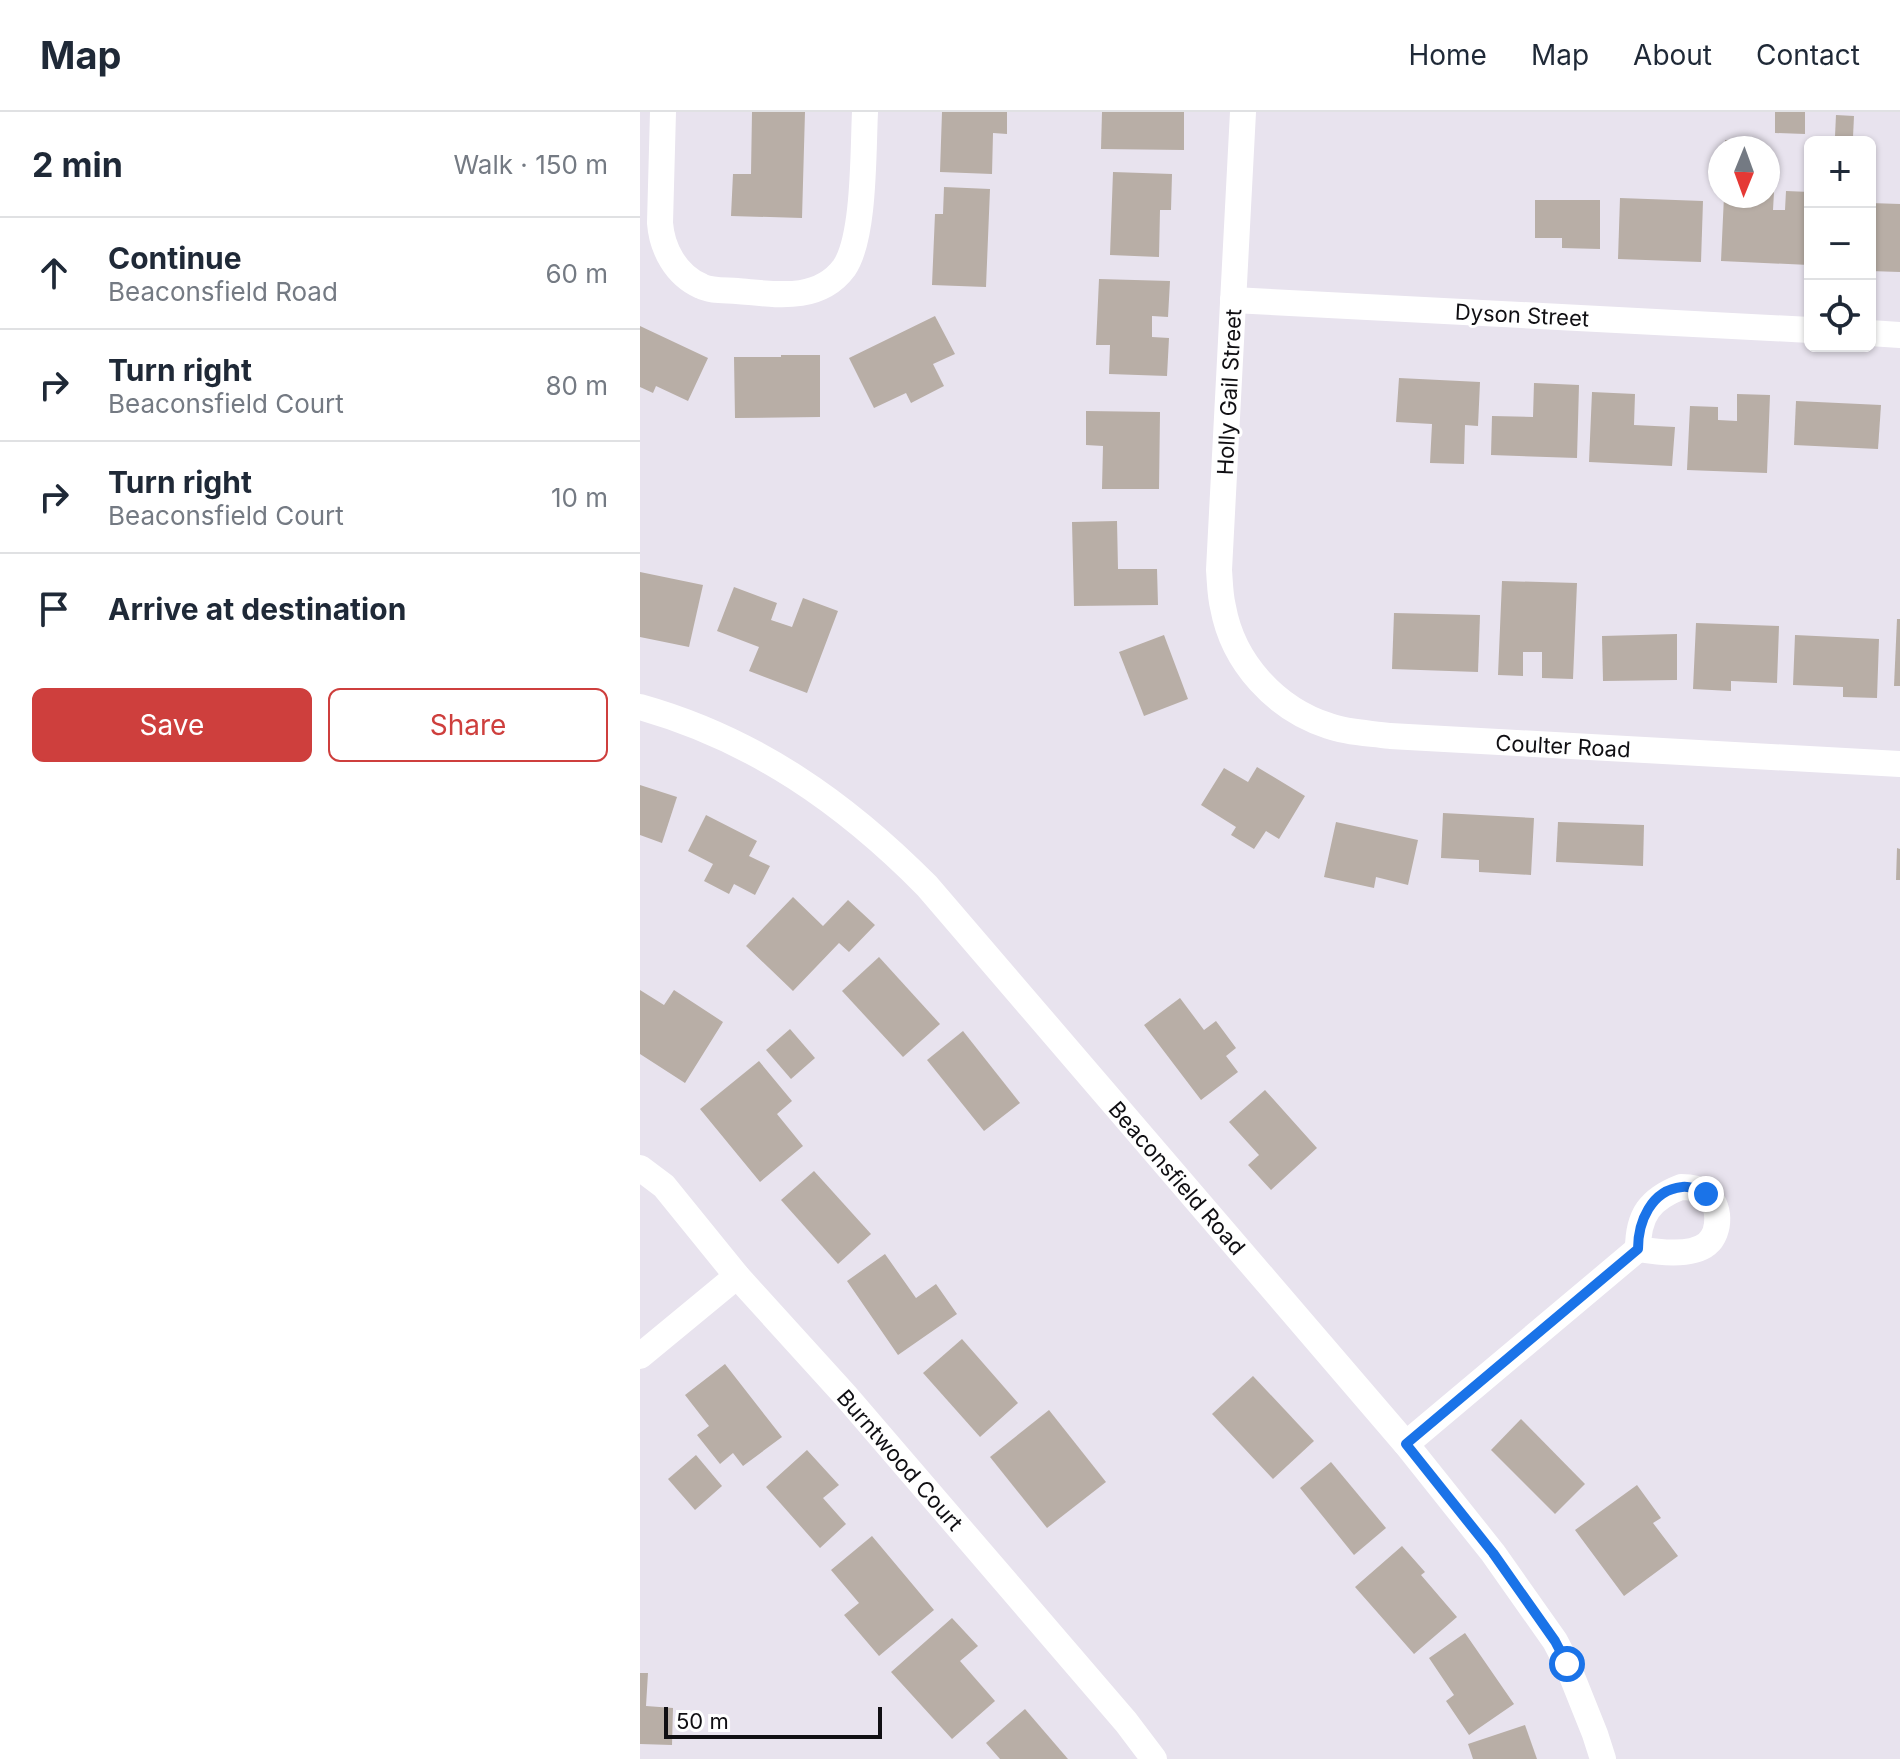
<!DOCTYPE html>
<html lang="en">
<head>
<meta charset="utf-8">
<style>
	:root { --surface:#fff; --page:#f6f6f7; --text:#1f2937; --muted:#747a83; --line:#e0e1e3; --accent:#ce3f3d }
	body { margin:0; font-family:Inter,sans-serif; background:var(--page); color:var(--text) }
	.controls { position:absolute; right:24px; top:24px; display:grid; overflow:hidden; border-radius:12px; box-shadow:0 2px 6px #0004 }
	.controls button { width:72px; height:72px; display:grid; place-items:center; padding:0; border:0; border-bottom:2px solid var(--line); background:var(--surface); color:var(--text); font:40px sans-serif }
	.compass { position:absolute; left:1068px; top:24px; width:72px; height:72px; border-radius:50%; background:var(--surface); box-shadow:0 2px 6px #0004; rotate:181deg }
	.scale { position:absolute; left:24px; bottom:20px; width:218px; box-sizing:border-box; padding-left:8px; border:4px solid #100f13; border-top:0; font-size:22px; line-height:28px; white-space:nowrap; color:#100f13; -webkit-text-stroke:6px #fff; paint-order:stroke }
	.stop { position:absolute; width:24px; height:24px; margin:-18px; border:6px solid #1a73e8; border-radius:50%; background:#fff }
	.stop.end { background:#1a73e8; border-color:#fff; box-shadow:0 2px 8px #0008 }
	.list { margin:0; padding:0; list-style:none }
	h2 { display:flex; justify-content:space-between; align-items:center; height:104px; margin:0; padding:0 32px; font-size:34px }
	h2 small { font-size:26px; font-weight:400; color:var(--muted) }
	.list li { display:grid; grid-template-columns:52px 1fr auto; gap:24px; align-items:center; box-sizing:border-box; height:112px; padding:0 32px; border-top:2px solid var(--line) }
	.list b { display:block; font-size:30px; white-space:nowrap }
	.list p { margin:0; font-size:26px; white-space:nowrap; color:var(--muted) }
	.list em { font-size:26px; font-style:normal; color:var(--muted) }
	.actions { display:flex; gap:16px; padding:24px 32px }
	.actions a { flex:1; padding:18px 0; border:2px solid var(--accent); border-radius:12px; text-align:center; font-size:28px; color:var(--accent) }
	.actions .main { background:var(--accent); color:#fff }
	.icon { flex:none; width:44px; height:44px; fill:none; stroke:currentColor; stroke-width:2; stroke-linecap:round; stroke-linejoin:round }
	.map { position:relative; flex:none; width:1260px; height:1647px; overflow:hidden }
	header { display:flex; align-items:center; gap:48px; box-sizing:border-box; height:112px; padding:0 40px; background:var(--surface); border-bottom:2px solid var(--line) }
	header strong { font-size:38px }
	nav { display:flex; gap:44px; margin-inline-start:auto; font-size:28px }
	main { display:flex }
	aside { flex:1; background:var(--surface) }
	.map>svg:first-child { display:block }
</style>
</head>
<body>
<header>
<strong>Map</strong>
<nav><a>Home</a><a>Map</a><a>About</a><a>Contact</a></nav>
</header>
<main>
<aside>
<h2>2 min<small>Walk · 150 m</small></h2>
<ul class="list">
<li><svg class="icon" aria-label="ahead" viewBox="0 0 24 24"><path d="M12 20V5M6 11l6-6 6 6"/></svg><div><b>Continue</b><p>Beaconsfield Road</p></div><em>60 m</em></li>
<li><svg class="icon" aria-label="right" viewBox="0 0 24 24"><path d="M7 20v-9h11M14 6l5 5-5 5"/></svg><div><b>Turn right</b><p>Beaconsfield Court</p></div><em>80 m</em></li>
<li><svg class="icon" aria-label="right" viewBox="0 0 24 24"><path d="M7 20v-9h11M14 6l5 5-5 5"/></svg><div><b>Turn right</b><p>Beaconsfield Court</p></div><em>10 m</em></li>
<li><svg class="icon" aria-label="arrive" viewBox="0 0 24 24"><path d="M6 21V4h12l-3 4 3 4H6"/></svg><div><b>Arrive at destination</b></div></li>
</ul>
<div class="actions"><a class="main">Save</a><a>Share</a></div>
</aside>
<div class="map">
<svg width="1260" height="1647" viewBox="0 0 1260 1647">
	<rect width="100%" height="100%" fill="#e8e3ee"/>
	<g fill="#b8aea6">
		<path d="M112,0h53l-3,106 -71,-2 2,-42h18z"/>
		<path d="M302,0h65v22l-14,-1 -1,41 -52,-2z"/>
		<path d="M462,0h82v38l-83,-1z"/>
		<path d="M1135,0h30v22l-30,-1z"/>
		<path d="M1196,3l18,1 -1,21 -18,-1z"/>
		<path d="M1085,28l34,1v7h-34z"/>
		<path d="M473,60l59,2 -1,36h-11l-1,47 -49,-2z"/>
		<path d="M304,75l46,2 -4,98 -54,-2 3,-71h8z"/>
		<path d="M1146,79l24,1 -1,73 -88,-4 3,-65h44v-4h6l-1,18h12z"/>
		<path d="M980,86l83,3 -2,61 -83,-3z"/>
		<path d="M895,88h65v49l-38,-1v-10h-27z"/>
		<path d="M1230,91l30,1v68l-30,-1z"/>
		<path d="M459,167l71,2 -2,36 -16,-1v21l17,1 -2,38 -58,-2 1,-29h-14z"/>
		<path d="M295,204l20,38 -22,10 11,22 -33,17 -5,-10 -32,15 -25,-50z"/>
		<path d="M0,214l68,32 -20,43 -32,-15 -3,7 -13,-6z"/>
		<path d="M141,243h39v62l-85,1 -1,-61h47z"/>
		<path d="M759,266l81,4 -2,44 -13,-1 -1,39 -34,-1 2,-39 -36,-2z"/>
		<path d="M894,271l45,2 -2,73 -86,-3 1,-39 41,1z"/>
		<path d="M952,280l43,2 -1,31 41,2 -3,39 -83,-4z"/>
		<path d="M1097,282l33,1 -3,78 -80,-3 3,-64 28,1v13l19,1z"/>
		<path d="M1156,289l85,4 -3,44 -84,-4z"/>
		<path d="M446,299l74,1 -1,77h-57l1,-43 -17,-1z"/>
		<path d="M477,409l1,48h39l1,36 -84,1 -2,-84z"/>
		<path d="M0,460l63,13 -14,62 -49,-10z"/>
		<path d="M862,469l75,2 -4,96 -31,-1v-26h-19v24l-25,-1z"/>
		<path d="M94,475l43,16 -6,17 21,7 11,-29 35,13 -31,82 -58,-22 10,-24 -42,-16z"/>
		<path d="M754,501l86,2 -2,57 -86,-3z"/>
		<path d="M1257,507h3v67h-6z"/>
		<path d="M1056,511l83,3 -2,57 -46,-2v10l-38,-2z"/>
		<path d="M1037,522v46l-74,1 -1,-45z"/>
		<path d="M524,523l24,64 -44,17 -25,-64z"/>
		<path d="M1155,523l84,4 -2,59 -34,-1v-10l-50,-2z"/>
		<path d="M617,655l48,29 -26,43 -13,-8 -12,18 -23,-14 5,-8 -35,-22 23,-37 24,14z"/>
		<path d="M0,673l37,12 -15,46 -22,-8z"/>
		<path d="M803,701l91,5 -3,57 -52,-3v-12l-38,-2z"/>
		<path d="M66,703l51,26 -8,15 21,10 -15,29 -21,-11 -5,10 -25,-13 9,-17 -25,-13z"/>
		<path d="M696,710l82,18 -10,45 -32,-8 -2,11 -50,-11z"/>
		<path d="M918,710l86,3 -1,41 -87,-4z"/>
		<path d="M1257,736l3,1v31h-4z"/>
		<path d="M153,785l30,29 25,-26 27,25 -26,27 -10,-9 -46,48 -47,-45z"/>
		<path d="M239,845l61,67 -37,33 -61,-66z"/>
		<path d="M0,878l24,15 10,-15 49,32 -38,61 -45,-29z"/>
		<path d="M540,886l24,32 12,-9 20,27 -10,8 12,16 -37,28 -57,-75z"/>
		<path d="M150,917l25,29 -24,21 -25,-29z"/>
		<path d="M323,919l57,72 -36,28 -57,-71z"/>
		<path d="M119,949l33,40 -15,13 26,32 -43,36 -60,-73z"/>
		<path d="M625,978l52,58 -46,42 -23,-25 11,-10 -30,-33z"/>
		<path d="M174,1059l57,63 -33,30 -57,-64z"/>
		<path d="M245,1142l31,44 20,-14 21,30 -59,41 -51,-74z"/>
		<path d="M322,1227l56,64 -38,34 -57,-64z"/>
		<path d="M85,1252l57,73 -39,29 -10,-13 -13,11 -23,-29 12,-9 -24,-31z"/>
		<path d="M613,1264l61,65 -41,38 -61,-65z"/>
		<path d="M409,1298l57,72 -59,46 -57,-71z"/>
		<path d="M881,1307l64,65 -30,30 -64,-64z"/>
		<path d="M167,1338l32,35 -16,13 23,26 -26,24 -54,-61z"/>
		<path d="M56,1343l26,31 -27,24 -27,-31z"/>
		<path d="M691,1350l55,66 -32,27 -54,-67z"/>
		<path d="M997,1373l24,33 -8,5 25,33 -54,40 -49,-66z"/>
		<path d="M232,1424l62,74 -55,46 -35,-41 15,-12 -28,-33z"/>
		<path d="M762,1434l23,26 -4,3 36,42 -43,37 -59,-67z"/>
		<path d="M312,1506l26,28 -18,15 35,40 -43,38 -61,-67z"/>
		<path d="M825,1521l49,71 -45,31 -23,-34 8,-6 -25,-37z"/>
		<path d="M0,1561h8l-2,33 27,2 -1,37 -32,-1z"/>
		<path d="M385,1597l43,50h-68l-14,-16z"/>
		<path d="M885,1613l12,34h-64l-5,-15z"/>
	</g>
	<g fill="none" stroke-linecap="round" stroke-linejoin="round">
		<g stroke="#fff" stroke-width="26">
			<path d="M23,0l-3,111c2,26 16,52 41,63 9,5 25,4 36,5 37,3 81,12 107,-23 21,-30 19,-118 21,-156"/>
			<path d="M603,0l-24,458c1,12 1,25 4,37 10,56 53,102 106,119 19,7 41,7 61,10l510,28"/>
			<path d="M593,188l577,30"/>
			<path d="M1230,221l30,2"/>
			<path d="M0,595c114,32 205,96 287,179l479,558 87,109 62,88 12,23 28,70 8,25"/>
			<path d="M0,1056l24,18 73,90 108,119 281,327 28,37"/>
			<path d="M1041,1075c8,0 17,1 24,6 16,11 16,39 2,51 -16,13 -51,8 -69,5 0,-34 12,-50 43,-62z"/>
			<path d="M0,1244l97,-80"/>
			<path d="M766,1332l232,-195"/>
		</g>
	</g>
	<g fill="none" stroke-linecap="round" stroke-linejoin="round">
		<path stroke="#1a73e8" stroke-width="10" d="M927,1552l-12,-23 -62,-88 -87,-109 232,-195c0,-27 13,-59 44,-62 8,-1 17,3 24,7"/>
	</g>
	<g text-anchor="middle" stroke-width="6" stroke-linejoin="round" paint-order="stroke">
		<g font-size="22" fill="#100f13" stroke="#fff">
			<text transform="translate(882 203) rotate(3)" y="8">Dyson Street</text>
			<text transform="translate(589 280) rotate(-87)" y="8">Holly Gail Street</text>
			<text transform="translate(923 634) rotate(3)" y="8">Coulter Road</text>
			<text transform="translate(537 1066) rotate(49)" y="8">Beaconsfield Road</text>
			<text transform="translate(260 1348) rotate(49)" y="8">Burntwood Court</text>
		</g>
	</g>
</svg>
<div class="controls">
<button>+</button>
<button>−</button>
<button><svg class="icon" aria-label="locate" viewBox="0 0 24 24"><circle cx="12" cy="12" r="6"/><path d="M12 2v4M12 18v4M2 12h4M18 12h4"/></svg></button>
</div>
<svg class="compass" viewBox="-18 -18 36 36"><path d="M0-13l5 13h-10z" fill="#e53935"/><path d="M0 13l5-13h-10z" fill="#747a83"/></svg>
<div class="scale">50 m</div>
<div class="stop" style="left:927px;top:1552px"></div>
<div class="stop end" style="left:1066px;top:1082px"></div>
</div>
</main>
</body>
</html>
